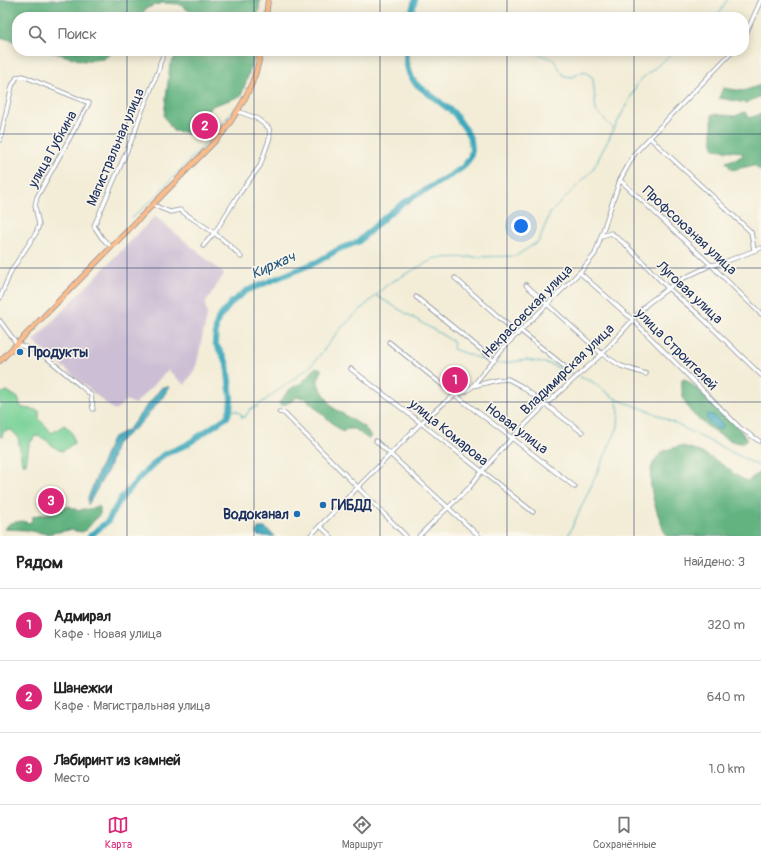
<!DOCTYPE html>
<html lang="ru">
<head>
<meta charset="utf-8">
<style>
	:root { --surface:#fff; --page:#f6f6f6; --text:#222; --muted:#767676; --line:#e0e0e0; --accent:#db2777 }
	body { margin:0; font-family:Pangolin,sans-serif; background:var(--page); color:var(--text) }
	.you { position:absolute; left:521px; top:226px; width:14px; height:14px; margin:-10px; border:3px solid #fff; border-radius:50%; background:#1a73e8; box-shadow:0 0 0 6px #1a73e833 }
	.badge { display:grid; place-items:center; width:26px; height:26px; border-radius:50%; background:var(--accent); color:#fff; font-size:13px; font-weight:700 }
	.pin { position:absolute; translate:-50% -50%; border:2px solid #fff; box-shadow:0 1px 4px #0006 }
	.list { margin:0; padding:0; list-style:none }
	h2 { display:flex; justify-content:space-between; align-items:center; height:52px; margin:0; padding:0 16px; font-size:17px }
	h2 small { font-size:13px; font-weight:400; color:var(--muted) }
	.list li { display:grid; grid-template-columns:26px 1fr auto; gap:12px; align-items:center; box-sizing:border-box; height:72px; padding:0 16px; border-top:1px solid var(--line) }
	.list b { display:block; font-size:15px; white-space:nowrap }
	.list p { margin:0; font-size:13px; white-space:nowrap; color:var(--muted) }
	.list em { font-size:13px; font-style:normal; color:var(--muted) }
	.icon { flex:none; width:22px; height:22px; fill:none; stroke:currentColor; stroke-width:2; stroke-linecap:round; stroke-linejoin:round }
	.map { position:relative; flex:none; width:761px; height:536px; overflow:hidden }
	.search { position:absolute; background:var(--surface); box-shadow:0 2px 10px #0003; left:12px; right:12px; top:12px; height:44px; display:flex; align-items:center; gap:10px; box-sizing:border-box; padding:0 14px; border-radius:16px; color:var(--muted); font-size:15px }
	.sheet { height:268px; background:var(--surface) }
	nav { display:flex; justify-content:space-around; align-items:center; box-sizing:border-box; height:56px; border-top:1px solid var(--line); background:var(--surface); font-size:11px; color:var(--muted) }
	nav a { display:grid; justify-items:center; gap:2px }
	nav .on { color:var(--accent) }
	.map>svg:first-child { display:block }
</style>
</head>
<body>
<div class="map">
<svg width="761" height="536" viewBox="0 0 761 536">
	<rect width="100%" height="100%" fill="#fbf7ec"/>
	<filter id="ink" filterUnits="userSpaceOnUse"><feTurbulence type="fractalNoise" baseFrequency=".025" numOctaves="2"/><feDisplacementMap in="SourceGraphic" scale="8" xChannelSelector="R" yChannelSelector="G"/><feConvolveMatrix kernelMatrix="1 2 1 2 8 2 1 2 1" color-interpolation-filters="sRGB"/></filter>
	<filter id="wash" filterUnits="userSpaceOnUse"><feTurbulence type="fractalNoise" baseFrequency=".012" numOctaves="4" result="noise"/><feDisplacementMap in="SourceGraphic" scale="16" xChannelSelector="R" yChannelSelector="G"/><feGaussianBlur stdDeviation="0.9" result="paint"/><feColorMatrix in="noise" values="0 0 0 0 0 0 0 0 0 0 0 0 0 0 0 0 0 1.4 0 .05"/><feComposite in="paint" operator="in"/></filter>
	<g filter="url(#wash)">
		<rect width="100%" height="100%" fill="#f3edd7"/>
		<path fill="#ccbed4" d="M155,216l69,58 -19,30 2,11 -11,52 -11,18 -17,-15 -33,34 -9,-4 -11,11 -82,-70z"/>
		<path fill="#79d197" stroke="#4a807a" d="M7,391l11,7 3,9c7,3 12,1 18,4v8l13,14 12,-8c8,5 9,10 10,18l-11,8c-12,-2 -14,-14 -28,-15l-6,9 -3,19h-4l-4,-27 -7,-7c-6,0 -8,1 -9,7h-2v-43z"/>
		<g fill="#62b380" stroke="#3e716f">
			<path d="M0,0h260l-2,17h-60l-19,-13 -17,-1 -15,5 -8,9h-122v25l-17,-5z"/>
			<path d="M49,51h65l-11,8 -20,2z"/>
			<path d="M196,51h58l-1,11 -12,34 -29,10 -22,27 -17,-2 -9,-15 6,-52 7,-9h10z"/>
			<path d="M761,85v11l-15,7 -27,-5 4,-10 20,3z"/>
			<path d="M745,112l4,6 12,-4v57l-7,-6 -22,5 -6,-8 17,-6 -2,-4 -27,-3 -2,-12v-23l23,2z"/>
			<path d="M315,368h4l3,2 -4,10v4l14,23 32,20 7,10 -3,2 -13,-10h-8l-5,3 -37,-34 -8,-1 -9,6 -7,3 -2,-3 11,-14 13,-7z"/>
			<path d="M685,379l27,22 10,12 15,12 10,15c-9,13 -49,-20 -56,-28 -8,-10 -10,-21 -9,-32z"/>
			<path d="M680,446c13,1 33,12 44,20 8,5 14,12 24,15l13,-10v65h-95c-8,-21 -27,-65 -6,-82 6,-5 14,-6 20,-8z"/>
			<path d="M69,506l10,5c6,-4 5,-1 11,-2 4,-1 5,-3 10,-2v7l-14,16 -4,2 -12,-2 -23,4 -21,-4 -22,-1 6,-6 12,-2 7,2 3,-3v-3l10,-3 10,-1z"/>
		</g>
		<g fill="#3ca9bc" stroke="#2c6c8d">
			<path d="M162,387h7l-6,10 -24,28 -23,19 -7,24 -21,37v-7l24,-60 17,-9 8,-11z"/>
			<path d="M707,414l6,1c3,5 8,6 10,11l-4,4 -8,-5 -5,-7z"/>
			<path d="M258,528h7l10,8h-17l-1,-4z"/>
		</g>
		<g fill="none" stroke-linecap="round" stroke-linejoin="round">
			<g stroke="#3ca9bc" stroke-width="1">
				<path d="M513,15v2"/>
				<path d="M717,17l10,-17"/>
				<path d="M536,51l2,3 15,5 11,17 9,1 11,-6 9,7 3,33 18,18"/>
				<path d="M213,135l22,-27"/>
				<path d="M159,192l52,-54"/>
				<path d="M132,218l25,-23"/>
				<path d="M377,296l77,46 -1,7 36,13"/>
				<path d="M496,364l31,-4 23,4 27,12"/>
				<path d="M580,377l11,4 25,18 36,13 109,55"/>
				<path d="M230,410l7,1 5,4 -1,2h4l5,-8 6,-2 55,-41 30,-38 47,-44 47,-26 81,-2 23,-15 11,-28 42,-42 47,-90 36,-30"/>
				<path d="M568,536l50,-109 1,-16 -3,-12"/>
			</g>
			<g stroke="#3ca9bc" stroke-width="6">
				<path d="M410,17l5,-17"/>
				<path d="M90,536l18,-15 12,-21 21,-24 22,-21 23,-10 41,-28 3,-7 1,-11 -4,-36 -12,-20 1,-16 2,-8 14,-17 14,-11 71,-29 22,-13 19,-7 27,-25 18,-14 50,-29 10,-7 7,-9 2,-8 -1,-10 -5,-10 -12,-17 -39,-30 -6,-10 -3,-11v-11"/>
			</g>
		</g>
	</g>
	<g filter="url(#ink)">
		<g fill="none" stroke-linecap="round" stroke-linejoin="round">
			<defs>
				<g id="minor">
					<path d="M744,38l17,-38"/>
					<path d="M650,138l101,94 3,18"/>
					<path d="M0,140l12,-54 5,-9 6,-1 66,27 -52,94 -2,9 4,19 -3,8 -25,38 -11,27"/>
					<path d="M620,180l91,85 50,49"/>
					<path d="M153,205l17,7 10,-2c21,15 44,27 61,47"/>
					<path d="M602,236l9,-3 14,11 43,44 30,26 63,61"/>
					<path d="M203,246l12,-14 24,-38 21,-28 10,-29 -1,-9 -13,-10 -19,-7"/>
					<path d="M111,247l-9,-9 -8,-12 41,-94 3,-11 21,-52 1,-6 5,-12"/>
					<path d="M580,273l53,47 107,108 19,13"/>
					<path d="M455,278l63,56"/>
					<path d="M526,285l76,69 19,12 25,8"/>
					<path d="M416,297l78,63"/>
					<path d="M0,321l17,23 24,9 41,34 9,8 2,14"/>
					<path d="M521,331l43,35"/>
					<path d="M389,342l66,53 57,43 63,49"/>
					<path d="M351,369l70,54 112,89"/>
					<path d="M473,386l24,-6 11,-1 13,7 61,46"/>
					<path d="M279,412l5,1 122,123"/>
					<path d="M376,441l103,95"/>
					<path d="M320,526l11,10"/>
					<path d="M310,536l111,-113 23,-20 11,-8 10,-3 7,-5 31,-39 79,-78 13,-16 25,-74 15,-27 98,-102"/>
					<path d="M419,536l17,-17 33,-31 12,-16 31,-34 33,-33 57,-51 45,-50 31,-23 33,-16 11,-2 39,-15"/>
				</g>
				<g id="major">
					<path d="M266,17l2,-17"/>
					<path d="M0,361l222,-227c20,-28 33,-49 39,-83"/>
				</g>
			</defs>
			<use href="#minor" stroke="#878e9a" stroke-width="5"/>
			<use href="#major" stroke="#878e9a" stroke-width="6"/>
			<use href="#minor" stroke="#fff" stroke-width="3.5"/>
			<use href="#major" stroke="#fabc8b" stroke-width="4.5"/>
		</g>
	</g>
	<path fill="none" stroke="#1b2f5e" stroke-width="1" stroke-opacity="0.55" d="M127,0v17M254,0v17M380,0v17M507,0v17M634,0v17M127,51v485M254,51v485M380,51v485M507,51v485M634,51v485M0,134h761M0,268h761M0,402h761"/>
	<g fill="#1f6fb2" stroke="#fbf7ec" stroke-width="1.5">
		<circle cx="20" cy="352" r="4"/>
		<circle cx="323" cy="505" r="4"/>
		<circle cx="297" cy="514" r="4"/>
	</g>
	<g text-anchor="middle" stroke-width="3" stroke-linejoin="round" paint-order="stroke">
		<g font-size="14" fill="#1b2f5e" stroke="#fbf7ec">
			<text transform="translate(115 147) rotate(-67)" y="5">Магистральная улица</text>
			<text transform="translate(52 149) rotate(-61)" y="5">улица Губкина</text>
			<text transform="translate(690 230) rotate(43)" y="5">Профсоюзная улица</text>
			<text transform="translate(690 292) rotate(43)" y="5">Луговая улица</text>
			<text transform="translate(527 311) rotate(-46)" y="5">Некрасовская улица</text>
			<text transform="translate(677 349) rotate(45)" y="5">улица Строителей</text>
			<text transform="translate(567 369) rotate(-44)" y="5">Владимирская улица</text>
			<text transform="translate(517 428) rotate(37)" y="5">Новая улица</text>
			<text transform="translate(449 432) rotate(39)" y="5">улица Комарова</text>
		</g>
		<g font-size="14" font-weight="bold" fill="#1b2f5e" stroke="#fbf7ec" text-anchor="start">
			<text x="28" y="357">Продукты</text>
			<text x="331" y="510">ГИБДД</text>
			<text x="289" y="519" text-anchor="end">Водоканал</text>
		</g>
		<g font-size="15" font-style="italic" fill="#275a7f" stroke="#fbf7ec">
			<text transform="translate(273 265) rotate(-24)" y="5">Киржач</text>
		</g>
	</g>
</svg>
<div class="you"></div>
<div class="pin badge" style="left:455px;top:380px">1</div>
<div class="pin badge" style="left:205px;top:126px">2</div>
<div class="pin badge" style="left:51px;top:501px">3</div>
<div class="search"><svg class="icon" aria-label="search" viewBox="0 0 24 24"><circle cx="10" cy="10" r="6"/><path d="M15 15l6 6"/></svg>Поиск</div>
</div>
<section class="sheet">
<h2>Рядом<small>Найдено: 3</small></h2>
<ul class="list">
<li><span class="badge">1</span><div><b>Адмирал</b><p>Кафе · Новая улица</p></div><em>320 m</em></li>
<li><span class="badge">2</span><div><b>Шанежки</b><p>Кафе · Магистральная улица</p></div><em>640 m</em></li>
<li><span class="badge">3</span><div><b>Лабиринт из камней</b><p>Место</p></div><em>1.0 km</em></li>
</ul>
</section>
<nav>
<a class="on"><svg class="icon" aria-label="map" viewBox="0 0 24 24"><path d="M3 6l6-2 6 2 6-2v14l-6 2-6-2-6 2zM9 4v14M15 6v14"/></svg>Карта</a>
<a><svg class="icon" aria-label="directions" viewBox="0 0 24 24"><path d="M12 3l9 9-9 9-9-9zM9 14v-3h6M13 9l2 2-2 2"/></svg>Маршрут</a>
<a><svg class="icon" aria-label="saved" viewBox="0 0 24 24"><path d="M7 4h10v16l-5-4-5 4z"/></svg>Сохранённые</a>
</nav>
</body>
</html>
